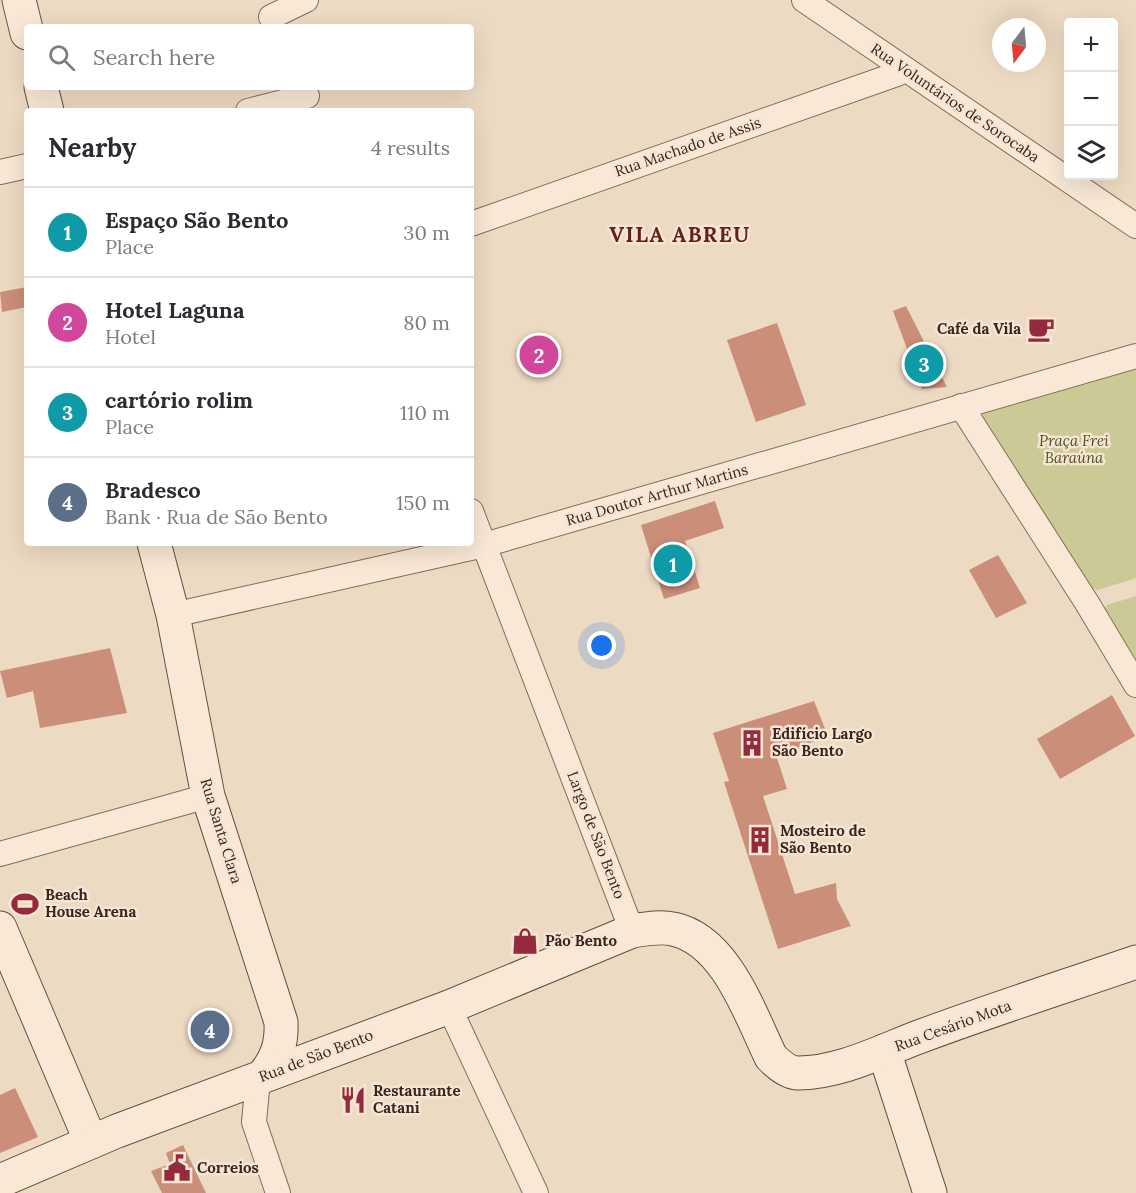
<!DOCTYPE html>
<html lang="en">
<head>
<meta charset="utf-8">
<style>
	:root { --surface:#fff; --page:#f2f2f3; --text:#2b2b33; --muted:#7c7c81; --line:#e1e1e2; --accent:#952a3c }
	body { margin:0; font-family:Lora,serif; background:var(--page); color:var(--text) }
	.controls { position:absolute; right:18px; top:18px; display:grid; overflow:hidden; border-radius:6px; box-shadow:0 6px 24px #0002 }
	.controls button { width:54px; height:54px; display:grid; place-items:center; padding:0; border:0; border-bottom:2px solid var(--line); background:var(--surface); color:var(--text); font:30px sans-serif }
	.compass { position:absolute; left:992px; top:18px; width:54px; height:54px; border-radius:50%; background:var(--surface); box-shadow:0 6px 24px #0002; rotate:196deg }
	.you { position:absolute; left:602px; top:646px; width:21px; height:21px; margin:-15px; border:4px solid #fff; border-radius:50%; background:#1a73e8; box-shadow:0 0 0 9px #1a73e833 }
	.badge { display:grid; place-items:center; width:39px; height:39px; border-radius:50%; background:var(--accent); color:#fff; font-size:20px; font-weight:700 }
	.pin { position:absolute; translate:-50% -50%; border:3px solid #fff; box-shadow:0 2px 6px #0006 }
	.list { margin:0; padding:0; list-style:none }
	h2 { display:flex; justify-content:space-between; align-items:center; height:78px; margin:0; padding:0 24px; font-size:26px }
	h2 small { font-size:20px; font-weight:400; color:var(--muted) }
	.list li { display:grid; grid-template-columns:39px 1fr auto; gap:18px; align-items:center; box-sizing:border-box; height:90px; padding:0 24px; border-top:2px solid var(--line) }
	.list b { display:block; font-size:22px; white-space:nowrap }
	.list p { margin:0; font-size:20px; white-space:nowrap; color:var(--muted) }
	.list em { font-size:20px; font-style:normal; color:var(--muted) }
	.icon { flex:none; width:33px; height:33px; fill:none; stroke:currentColor; stroke-width:2; stroke-linecap:round; stroke-linejoin:round }
	.map { position:relative; flex:none; width:1136px; height:1193px; overflow:hidden }
	.search { position:absolute; background:var(--surface); box-shadow:0 6px 24px #0002; left:24px; top:24px; width:450px; height:66px; display:flex; align-items:center; gap:15px; box-sizing:border-box; padding:0 21px; border-radius:6px; color:var(--muted); font-size:22px }
	.panel { position:absolute; background:var(--surface); box-shadow:0 6px 24px #0002; left:24px; top:108px; width:450px; height:438px; border-radius:6px }
	.map>svg:first-child { display:block }
</style>
</head>
<body>
<div class="map">
<svg width="1136" height="1193" viewBox="0 0 1136 1193">
	<rect width="100%" height="100%" fill="#eddac2"/>
	<g fill="#cbc996">
		<path d="M1136,364v214l-38,12 -11,-4 -105,-166 2,-9z"/>
		<path d="M1136,596v72l-32,-58 3,-5z"/>
	</g>
	<g fill="#cb8e78">
		<path d="M27,287v20l-25,5 -2,-20z"/>
		<path d="M906,306l41,81 -25,2 -29,-78z"/>
		<path d="M777,323l29,82 -50,17 -29,-82z"/>
		<path d="M715,501l9,27 -39,13 15,47 -36,11 -23,-74z"/>
		<path d="M998,555l29,48 -31,15 -27,-48z"/>
		<path d="M110,648l17,65 -87,15 -7,-37 -26,7 -7,-27z"/>
		<path d="M1112,695l23,41 -75,43 -23,-40z"/>
		<path d="M814,701l14,35 -39,15 1,3 -13,4 10,31 -24,7 32,98 41,-11 1,16 14,27 -73,23 -54,-167 5,-1 -16,-48z"/>
		<path d="M15,1088l23,49 -38,16v-58z"/>
		<path d="M183,1145l23,48h-44l-11,-22 19,-7 -4,-11z"/>
	</g>
	<g fill="none" stroke-linecap="round" stroke-linejoin="round">
		<defs>
			<g id="street">
				<path d="M804,0l332,226"/>
				<path d="M271,17l35,-17"/>
				<path d="M248,111l59,-15"/>
				<path d="M0,172l27,-6"/>
				<path d="M471,224l426,-150 7,-4"/>
				<path d="M961,406l126,197 49,82"/>
				<path d="M471,511l161,420"/>
				<path d="M173,615l311,-70 652,-189"/>
				<path d="M0,854l208,-58"/>
				<path d="M449,1007l87,186"/>
				<path d="M263,1076l-6,14 -3,32 24,71"/>
			</g>
			<g id="secondary">
				<path d="M19,0l8,33"/>
				<path d="M41,87l6,24"/>
				<path d="M154,543l19,72 35,181 73,226c1,22 -4,37 -18,54"/>
				<path d="M0,928l91,214"/>
				<path d="M884,1051l46,142"/>
				<path d="M0,1181l117,-50 332,-124 183,-76c13,-2 28,-5 41,-2 53,11 77,85 98,128 7,7 17,16 27,16 44,0 87,-24 126,-38 70,-26 142,-49 212,-73"/>
			</g>
		</defs>
		<use href="#street" stroke="#876b59" stroke-width="26"/>
		<use href="#secondary" stroke="#694c3d" stroke-width="35"/>
		<use href="#street" stroke="#f8e8d5" stroke-width="24"/>
		<use href="#secondary" stroke="#f8e8d5" stroke-width="33"/>
	</g>
	<defs>
		<symbol id="cafe-bare" viewBox="-9 -9 18 18"><path d="M-5.5-4.5H6V0H3Q3 3.5 0 3.5H-2.5Q-5.5 3.5-5.5 0ZM3-3.2v2h1.7v-2ZM-6 4.5H4V6H-6Z" fill="#952a3c" stroke="#f5e5d2" stroke-width="2.5" paint-order="stroke"/></symbol>
		<symbol id="building-bare" viewBox="-9 -9 18 18"><path d="M-4-6H4V6H1V3H-1V6H-4ZM-2.5-4.3h1.7v1.8h-1.7ZM.8-4.3h1.7v1.8H.8ZM-2.5-1h1.7V.8h-1.7ZM.8-1h1.7V.8H.8Z" fill="#952a3c" stroke="#f5e5d2" stroke-width="2.5" paint-order="stroke"/></symbol>
		<symbol id="stadium-bare" viewBox="-9 -9 18 18"><path d="M0-5a6.5 5 0 1 0 0 10a6.5 5 0 1 0 0-10ZM-3.5-1.8h7v3.6h-7Z" fill="#952a3c" stroke="#f5e5d2" stroke-width="2.5" paint-order="stroke"/></symbol>
		<symbol id="shop-bare" viewBox="-9 -9 18 18"><path d="M-5-2.5h2.3a2.7 3.5 0 0 1 5.4 0H5L5.5 6h-11ZM-1.5-2.5h3a1.5 2.3 0 0 0-3 0Z" fill="#952a3c" stroke="#f5e5d2" stroke-width="2.5" paint-order="stroke"/></symbol>
		<symbol id="restaurant-bare" viewBox="-9 -9 18 18"><path d="M-5-6h1v4h1v-4h1v4h1v-4h1v5L-1.5 .5V6h-2V.5L-5-1ZM5-6V6H3V1.5H1.5Q1.5-4 5-6Z" fill="#952a3c" stroke="#f5e5d2" stroke-width="2.5" paint-order="stroke"/></symbol>
		<symbol id="civic-bare" viewBox="-9 -9 18 18"><path d="M-.6-6.5H3V-4.5H.6V-3L4-1V1h2V6H-6V1h2V-1L-.6-3ZM-1.2 2.5V6h2.4V2.5Z" fill="#952a3c" stroke="#f5e5d2" stroke-width="2.5" paint-order="stroke"/></symbol>
	</defs>
	<g fill-rule="evenodd">
		<use href="#cafe-bare" x="1022" y="310" width="38" height="38"/>
		<use href="#building-bare" x="733" y="724" width="38" height="38"/>
		<use href="#building-bare" x="741" y="821" width="38" height="38"/>
		<use href="#stadium-bare" x="6" y="885" width="38" height="38"/>
		<use href="#shop-bare" x="506" y="922" width="38" height="38"/>
		<use href="#restaurant-bare" x="334" y="1081" width="38" height="38"/>
		<use href="#civic-bare" x="158" y="1149" width="38" height="38"/>
	</g>
	<g text-anchor="middle" stroke-width="5" stroke-linejoin="round" paint-order="stroke">
		<g font-size="15" fill="#37261e" stroke="#f5e5d2">
			<text transform="translate(955 103) rotate(34)" y="5">Rua Voluntários de Sorocaba</text>
			<text transform="translate(688 147) rotate(-19)" y="5">Rua Machado de Assis</text>
			<text transform="translate(657 495) rotate(-16)" y="5">Rua Doutor Arthur Martins</text>
			<text transform="translate(221 831) rotate(73)" y="5">Rua Santa Clara</text>
			<text transform="translate(596 835) rotate(69)" y="5">Largo de São Bento</text>
			<text transform="translate(953 1026) rotate(-20)" y="5">Rua Cesário Mota</text>
			<text transform="translate(316 1056) rotate(-21)" y="5">Rua de São Bento</text>
		</g>
		<g font-size="15" font-weight="bold" fill="#37261e" stroke="#f5e5d2" text-anchor="start">
			<text x="1021" y="334" text-anchor="end">Café da Vila</text>
			<text x="772" y="739">Edifício Largo<tspan x="772" dy="17">São Bento</tspan></text>
			<text x="780" y="836">Mosteiro de<tspan x="780" dy="17">São Bento</tspan></text>
			<text x="45" y="900">Beach<tspan x="45" dy="17">House Arena</tspan></text>
			<text x="545" y="946">Pão Bento</text>
			<text x="373" y="1096">Restaurante<tspan x="373" dy="17">Catani</tspan></text>
			<text x="197" y="1173">Correios</text>
		</g>
		<g font-size="15" font-style="italic" fill="#4f5324" stroke="#f5e5d2">
			<text x="1074" y="446">Praça Frei<tspan x="1074" dy="17">Baraúna</tspan></text>
		</g>
		<g font-size="21" font-weight="bold" letter-spacing="1.5" fill="#63211d" stroke="#f5e5d2">
			<text x="680" y="242">VILA ABREU</text>
		</g>
	</g>
</svg>
<div class="controls">
<button>+</button>
<button>−</button>
<button><svg class="icon" aria-label="layers" viewBox="0 0 24 24"><path d="M12 4l9 5-9 5-9-5zM3 14l9 5 9-5"/></svg></button>
</div>
<svg class="compass" viewBox="-18 -18 36 36"><path d="M0-13l5 13h-10z" fill="#e53935"/><path d="M0 13l5-13h-10z" fill="#7c7c81"/></svg>
<div class="you"></div>
<div class="pin badge" style="left:673px;top:564px;background:#0f9aa8">1</div>
<div class="pin badge" style="left:539px;top:355px;background:#d1479c">2</div>
<div class="pin badge" style="left:924px;top:364px;background:#0f9aa8">3</div>
<div class="pin badge" style="left:210px;top:1030px;background:#5c6f8a">4</div>
<div class="search"><svg class="icon" aria-label="search" viewBox="0 0 24 24"><circle cx="10" cy="10" r="6"/><path d="M15 15l6 6"/></svg>Search here</div>
<section class="panel">
<h2>Nearby<small>4 results</small></h2>
<ul class="list">
<li><span class="badge" style="background:#0f9aa8">1</span><div><b>Espaço São Bento</b><p>Place</p></div><em>30 m</em></li>
<li><span class="badge" style="background:#d1479c">2</span><div><b>Hotel Laguna</b><p>Hotel</p></div><em>80 m</em></li>
<li><span class="badge" style="background:#0f9aa8">3</span><div><b>cartório rolim</b><p>Place</p></div><em>110 m</em></li>
<li><span class="badge" style="background:#5c6f8a">4</span><div><b>Bradesco</b><p>Bank · Rua de São Bento</p></div><em>150 m</em></li>
</ul>
</section>
</div>
</body>
</html>
